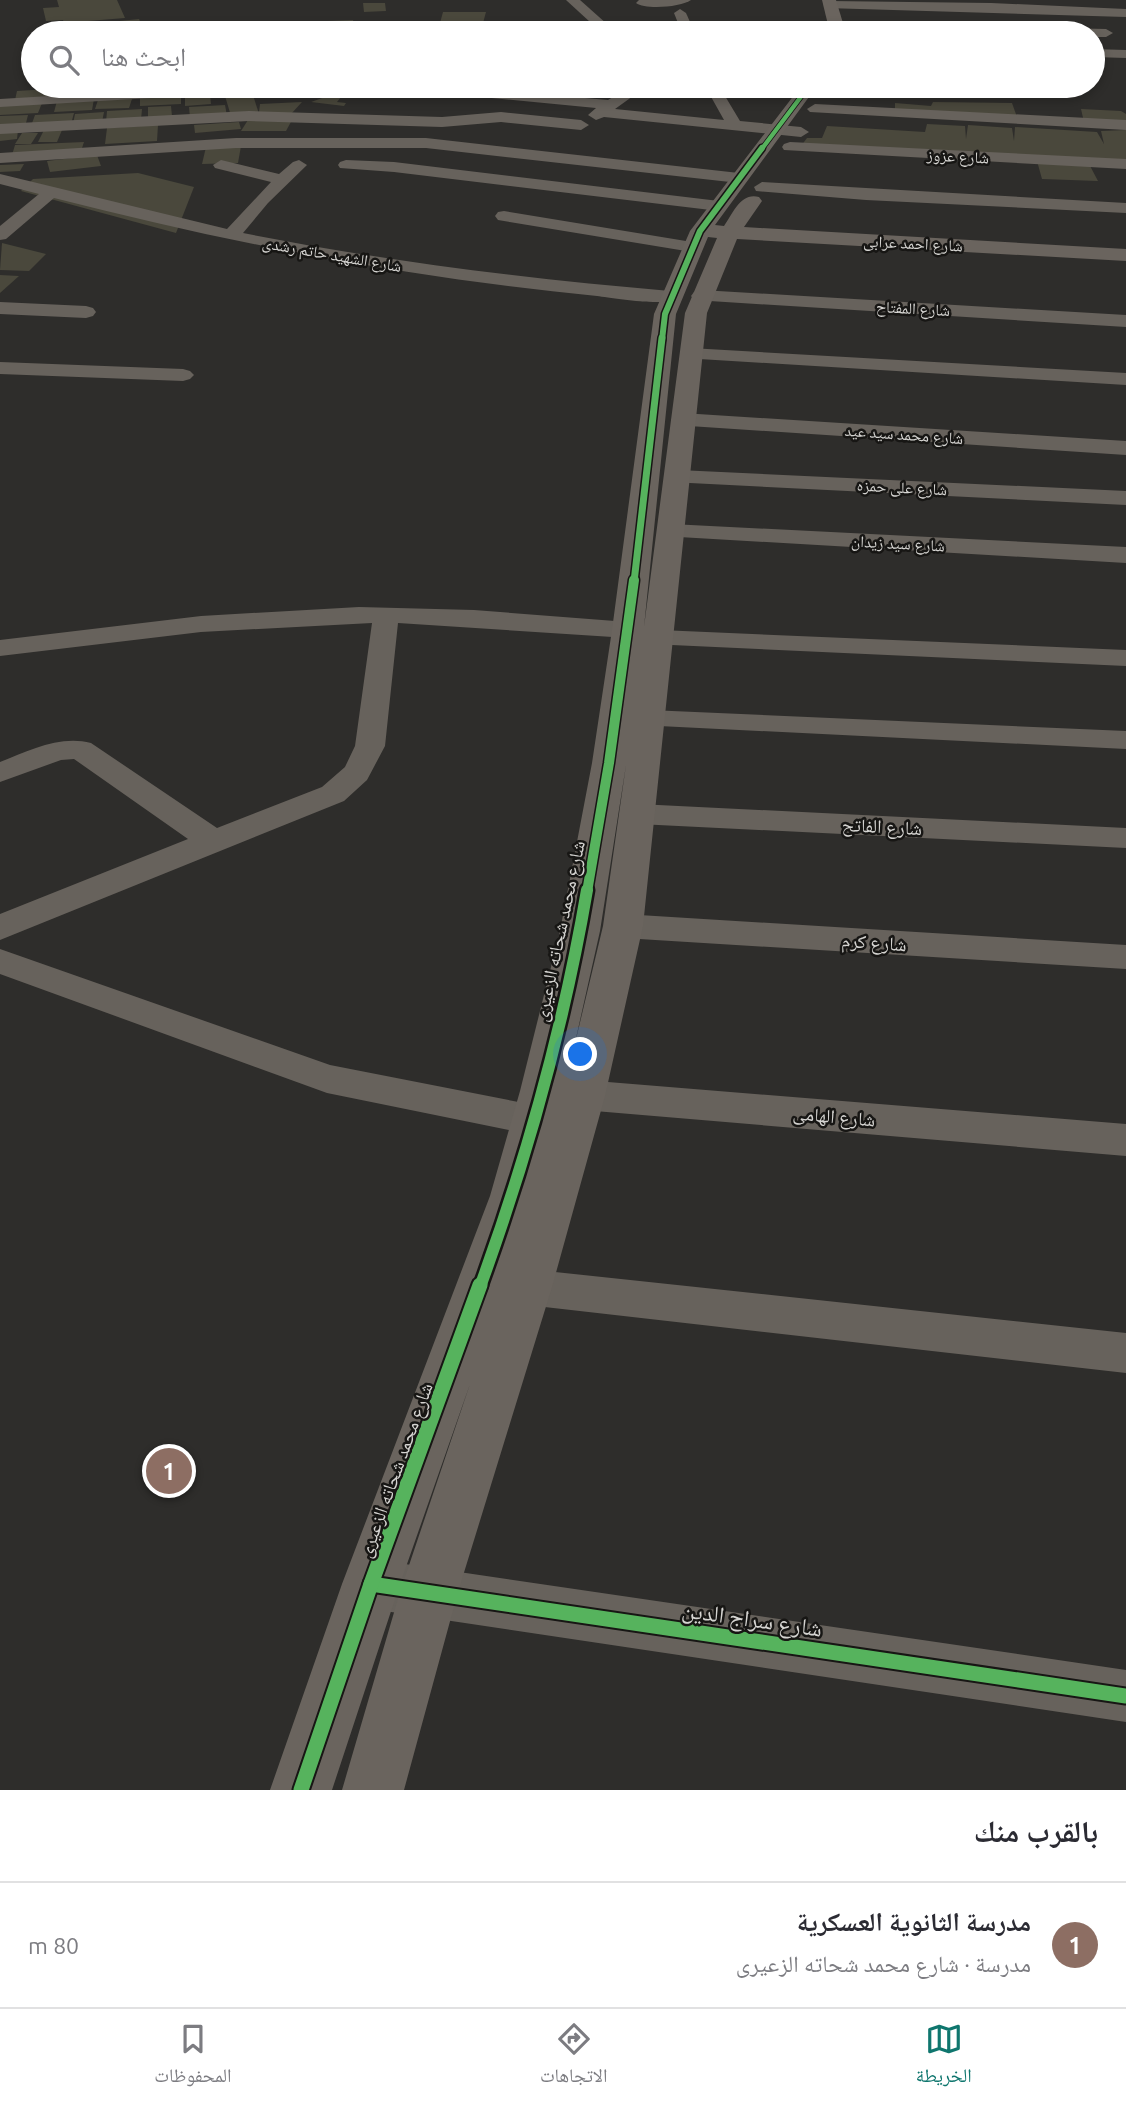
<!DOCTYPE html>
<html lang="ar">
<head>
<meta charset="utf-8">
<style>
	:root { --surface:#fff; --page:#f2f2f3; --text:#2b2b33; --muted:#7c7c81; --line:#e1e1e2; --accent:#0f766e }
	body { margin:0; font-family:Ubuntu,"Noto Naskh Arabic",sans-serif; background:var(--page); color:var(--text); direction:rtl }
	.you { position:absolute; left:581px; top:1055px; width:24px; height:24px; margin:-18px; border:5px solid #fff; border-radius:50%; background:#1a73e8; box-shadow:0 0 0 10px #1a73e833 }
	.badge { display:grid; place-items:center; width:46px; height:46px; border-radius:50%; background:var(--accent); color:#fff; font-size:23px; font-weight:700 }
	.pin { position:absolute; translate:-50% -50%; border:4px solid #fff; box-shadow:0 2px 7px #0006 }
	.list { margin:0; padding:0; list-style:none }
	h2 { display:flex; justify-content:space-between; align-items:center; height:91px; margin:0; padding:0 28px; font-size:30px }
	h2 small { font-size:23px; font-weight:400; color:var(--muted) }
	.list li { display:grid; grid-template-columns:46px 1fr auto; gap:21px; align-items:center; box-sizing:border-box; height:126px; padding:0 28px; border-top:2px solid var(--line) }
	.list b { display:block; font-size:26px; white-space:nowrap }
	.list p { margin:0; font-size:23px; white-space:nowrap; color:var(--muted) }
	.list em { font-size:23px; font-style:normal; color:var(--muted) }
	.icon { flex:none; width:38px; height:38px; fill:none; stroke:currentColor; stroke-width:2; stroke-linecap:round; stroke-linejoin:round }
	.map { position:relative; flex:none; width:1126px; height:1790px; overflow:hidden; direction:ltr }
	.search { position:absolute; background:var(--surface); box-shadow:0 4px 10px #0003; left:21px; right:21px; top:21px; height:77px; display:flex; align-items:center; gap:18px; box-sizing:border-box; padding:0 24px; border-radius:38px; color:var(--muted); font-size:26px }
	.sheet { height:217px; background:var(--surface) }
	nav { display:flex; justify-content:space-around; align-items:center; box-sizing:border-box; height:98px; border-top:2px solid var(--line); background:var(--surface); font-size:19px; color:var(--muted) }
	nav a { display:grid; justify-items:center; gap:4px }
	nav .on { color:var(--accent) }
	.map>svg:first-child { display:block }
</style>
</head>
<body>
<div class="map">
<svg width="1126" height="1790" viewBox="0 0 1126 1790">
	<rect width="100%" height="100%" fill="#2e2d2b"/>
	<g fill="#4a483c">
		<path d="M57,0h60l8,18 -61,5 -1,-3 -17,1 -3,-13 16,-1z"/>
		<path d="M363,3h22l1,8 -22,1z"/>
		<path d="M443,12h43l-3,11h-43z"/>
		<path d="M139,19l6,14h-31l-4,-11z"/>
		<path d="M353,20l2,8 -26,2 -2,-9z"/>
		<path d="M258,23l2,7 -25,2 -2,-8z"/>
		<path d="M128,86v8l-34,3v-9z"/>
		<path d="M162,86v7l-31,2 1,-8z"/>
		<path d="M80,87v9l-65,4 2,-9z"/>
		<path d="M317,87v10l-33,1v-10z"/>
		<path d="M252,92l7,22 -28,2 -6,-20z"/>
		<path d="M181,95v9l-41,2v-9z"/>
		<path d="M210,95l1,9 -26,2v-9z"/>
		<path d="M325,97h16l-4,5 9,1 -2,3 -33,-4z"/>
		<path d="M94,99l-2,11 -38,2 3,-11z"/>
		<path d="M132,99l-3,9 -34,1 3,-9z"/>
		<path d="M302,102l-11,12 -32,-2 1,-8z"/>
		<path d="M933,102l79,1 5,14 -122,-4v-10l36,3z"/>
		<path d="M42,103l-4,10 -38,2v-10z"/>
		<path d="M225,105l2,11 -37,2 -1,-11z"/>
		<path d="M171,106l1,10 -24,2v-11z"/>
		<path d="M142,109l-1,11 -35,2 1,-11z"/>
		<path d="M1081,109l40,2 5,3v11l-42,-3z"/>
		<path d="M104,112l-2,10 -29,2 2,-10z"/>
		<path d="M74,113l-3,11 -40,2 4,-11z"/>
		<path d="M28,115l-3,12 -25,1v-12z"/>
		<path d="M248,120h44l-6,11h-45z"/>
		<path d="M239,122l2,7 -46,4 -1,-8z"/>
		<path d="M927,124l38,2 1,13 2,-14 44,3 2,13 1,-14 82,5 7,12 -3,-13 25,-1v32h-38l10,19 -56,-2 -5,-18 -236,-15 6,-8h15l5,-12 98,6z"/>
		<path d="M158,125l-1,16 -52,3 2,-16z"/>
		<path d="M18,130l-1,9 -17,2v-10z"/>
		<path d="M44,130h18l-5,12h-19z"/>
		<path d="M22,133h16l-7,11h-16z"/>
		<path d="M84,142l-3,9 -69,4 3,-10z"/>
		<path d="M241,146l-3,17 -36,1 4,-17z"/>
		<path d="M97,155l4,11 -51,6 -3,-11z"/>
		<path d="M24,164l-4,7 -20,1v-7z"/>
		<path d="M138,173l56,14 -18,46 -155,-42 12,-12z"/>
		<path d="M2,243l44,11 -17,17 -29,-1z"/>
		<path d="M0,275l19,1 -19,17z"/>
	</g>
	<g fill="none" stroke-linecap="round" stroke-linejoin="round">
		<g fill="#67625c" fill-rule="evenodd">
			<path d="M566,0h14l37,33h-15z"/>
			<path d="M639,0h52c-9,7 -46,10 -55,3z"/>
			<path d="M830,1l161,2 135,6v8l-300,-9 -2,-3z"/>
			<path d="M680,9l6,4 9,20h-13l-8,-20z"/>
			<path d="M887,24l219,5 7,4 -7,4h-13v-4l-211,-2v-6z"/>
			<path d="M1093,49l33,1v8l-33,-1z"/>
			<path d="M217,86h77l-7,4 -287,17v-8z"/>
			<path d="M335,86l146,3 127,11 23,-14h16l-32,23 109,11 -19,-34h14l21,35 61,6 8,5 -8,5 -197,-20 -8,3 -8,-5 8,-7 -115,-11 -139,-7z"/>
			<path d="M815,104l311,16v10l-316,-18 -3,-3z"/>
			<path d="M249,111l193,6 59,-5 80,8 8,5 -8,5 -80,-8 -59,5 -193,-6 -249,13v-10z"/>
			<path d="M236,138h190l313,35 8,5 -8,5 -313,-35h-190l-236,15v-10z"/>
			<path d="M790,142l336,17v10l-342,-19 -2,-3 2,-3z"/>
			<path d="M221,160l58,14 14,-12 6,-2 8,5 -39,38 -25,30c141,28 284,46 427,58l10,6c-9,11 -67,1 -83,-1 -184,-18 -364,-52 -543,-98l-48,41 -6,1v-14l39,-32 -39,-10v-10l227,55 44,-47 -56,-14 -2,-3z"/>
			<path d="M346,160l48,2 325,39 9,5 -9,5 -325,-39 -54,-4 -2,-3 2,-3z"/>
			<path d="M762,182l364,21v10l-260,-13 -110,-9 -2,-4z"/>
			<path d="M504,211l188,31 9,5 -9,5 -194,-32 -3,-4 3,-4z"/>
			<path d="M701,290l425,25v12l-432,-27 -3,-4 3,-4z"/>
			<path d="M0,302l86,4 7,2 3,4 -3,4 -7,2 -86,-4z"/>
			<path d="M690,348l436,25v12l-443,-27 -3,-4 3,-4z"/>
			<path d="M0,362l183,7 7,2 4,4 -4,4 -7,2 -183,-7z"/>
			<path d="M682,413l444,28v14l-452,-30 -3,-5 3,-5z"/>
			<path d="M678,470l448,21v14l-456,-23 -4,-5 4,-5z"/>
			<path d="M671,524l455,23v16l-464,-27 -3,-5 3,-5z"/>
			<path d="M359,607l115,3 154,12 10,2 4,6 -4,6 -10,2 -230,-15 -13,123 -18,34 -23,21 -344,139v-26l188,-75 -114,-80 -13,1 -61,22v-20c29,-11 59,-27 91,-19l126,85 105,-41 23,-20 10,-21 17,-123 -171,9 -201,24v-16l201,-24z"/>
			<path d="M660,630l466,20v16l-476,-22 -4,-6 4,-6z"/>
			<path d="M649,710l477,21v18l-487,-24 -5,-6 5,-6z"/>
			<path d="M638,804l488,24v20l-488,-24 -11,-3 -5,-7 5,-7z"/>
			<path d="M623,914l503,31v24l-503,-31 -12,-4 -5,-8 5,-8z"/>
			<path d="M0,949l330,116 204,40 14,4 5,11 -5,11 -14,4 -207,-42 -327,-119z"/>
			<path d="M559,1078l567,46v32l-567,-48 -13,-5 -6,-10 6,-10z"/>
			<path d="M527,1269l599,64v40l-599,-68 -15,-5 -6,-13 6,-13z"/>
			<path d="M371,1559l755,111v52l-755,-113 -17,-8 -8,-17 8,-17z"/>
		</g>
		<g fill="#6a645e" fill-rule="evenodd">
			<path d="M822,0h14l10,33h-16z"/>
			<path d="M801,86h16l-102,139 9,1c9,-13 17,-34 35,-29l3,4 -18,26 382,22v12l-389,-22 -30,74 -64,613 -38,170 -53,191 -94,305 -54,198h-62l58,-198 70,-208 -70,200 -68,206h-62l72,-206 148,-388 30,-105 40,-160 32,-168 20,-133 42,-316 36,-83zM708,237l9,1 -32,75 -41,314 32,-313zM626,765l-23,161 -31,130 28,-125z"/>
		</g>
		<defs>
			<path id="cycleway-far5" d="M761,150l48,-64"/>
			<path id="cycleway-far4" d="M662,340l3,-26 35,-83 62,-83"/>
			<path id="cycleway-far3" d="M634,582l28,-244"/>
			<path id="cycleway-far2" d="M587,892l22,-129 25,-183"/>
			<path id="cycleway-far1" d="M480,1287c47,-129 84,-262 107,-397"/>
			<g id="cycleway">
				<path d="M371,1584l755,112"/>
				<path d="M301,1790l70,-206 109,-299"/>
			</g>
		</defs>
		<use href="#cycleway-far5" stroke="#171614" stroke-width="6"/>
		<use href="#cycleway-far4" stroke="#171614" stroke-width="9"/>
		<use href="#cycleway-far3" stroke="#171614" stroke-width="10"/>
		<use href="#cycleway-far2" stroke="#171614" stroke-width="13"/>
		<use href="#cycleway-far1" stroke="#171614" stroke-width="17"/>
		<use href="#cycleway" stroke="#171614" stroke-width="19"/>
		<use href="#cycleway-far5" stroke="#56b35d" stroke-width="4.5"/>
		<use href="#cycleway-far4" stroke="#56b35d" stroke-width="6"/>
		<use href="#cycleway-far3" stroke="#56b35d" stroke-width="7"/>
		<use href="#cycleway-far2" stroke="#56b35d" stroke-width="10"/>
		<use href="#cycleway-far1" stroke="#56b35d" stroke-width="12"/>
		<use href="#cycleway" stroke="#56b35d" stroke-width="15"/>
	</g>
	<g text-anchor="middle" stroke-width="5" stroke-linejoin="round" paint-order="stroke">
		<g font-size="16" fill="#d5d4d1" stroke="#171614">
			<text transform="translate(958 156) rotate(3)" y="6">شارع عزوز</text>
			<text transform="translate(913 243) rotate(3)" y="6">شارع احمد عرابى</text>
			<text transform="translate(332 254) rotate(10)" y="6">شارع الشهيد حاتم رشدى</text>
			<text transform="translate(913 308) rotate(3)" y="6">شارع المفتاح</text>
			<text transform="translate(904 434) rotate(4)" y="6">شارع محمد سيد عيد</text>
			<text transform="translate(902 487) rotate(3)" y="6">شارع على حمزه</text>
			<text transform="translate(898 543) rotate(3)" y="6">شارع سيد زيدان</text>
		</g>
		<g font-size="19" fill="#d5d4d1" stroke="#171614">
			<text transform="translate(882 826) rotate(3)" y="7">شارع الفاتح</text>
			<text transform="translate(559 931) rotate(-78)" y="7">شارع محمد شحاته الزعيرى</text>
			<text transform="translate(874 942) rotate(4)" y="7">شارع كرم</text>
			<text transform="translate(834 1116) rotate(5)" y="7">شارع الهامى</text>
			<text transform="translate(395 1470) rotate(-70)" y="7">شارع محمد شحاته الزعيرى</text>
		</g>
		<g font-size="23" fill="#d5d4d1" stroke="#171614">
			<text transform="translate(752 1619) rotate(8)" y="8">شارع سراج الدين</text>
		</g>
	</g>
</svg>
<div class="you"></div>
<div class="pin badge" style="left:169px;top:1471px;background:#8d6e63">1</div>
<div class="search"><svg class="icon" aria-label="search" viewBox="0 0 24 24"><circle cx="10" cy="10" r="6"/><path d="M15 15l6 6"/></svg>ابحث هنا</div>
</div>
<section class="sheet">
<h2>بالقرب منك<small></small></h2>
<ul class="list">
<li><span class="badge" style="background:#8d6e63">1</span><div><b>مدرسة الثانوية العسكرية</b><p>مدرسة · شارع محمد شحاته الزعيرى</p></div><em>80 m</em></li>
</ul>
</section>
<nav>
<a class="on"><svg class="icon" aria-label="map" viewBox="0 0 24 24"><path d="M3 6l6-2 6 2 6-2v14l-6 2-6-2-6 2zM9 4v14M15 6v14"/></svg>الخريطة</a>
<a><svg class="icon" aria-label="directions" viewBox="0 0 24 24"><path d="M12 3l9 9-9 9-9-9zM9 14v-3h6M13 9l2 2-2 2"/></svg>الاتجاهات</a>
<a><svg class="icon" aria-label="saved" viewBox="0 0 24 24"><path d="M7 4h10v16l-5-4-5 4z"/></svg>المحفوظات</a>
</nav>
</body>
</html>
